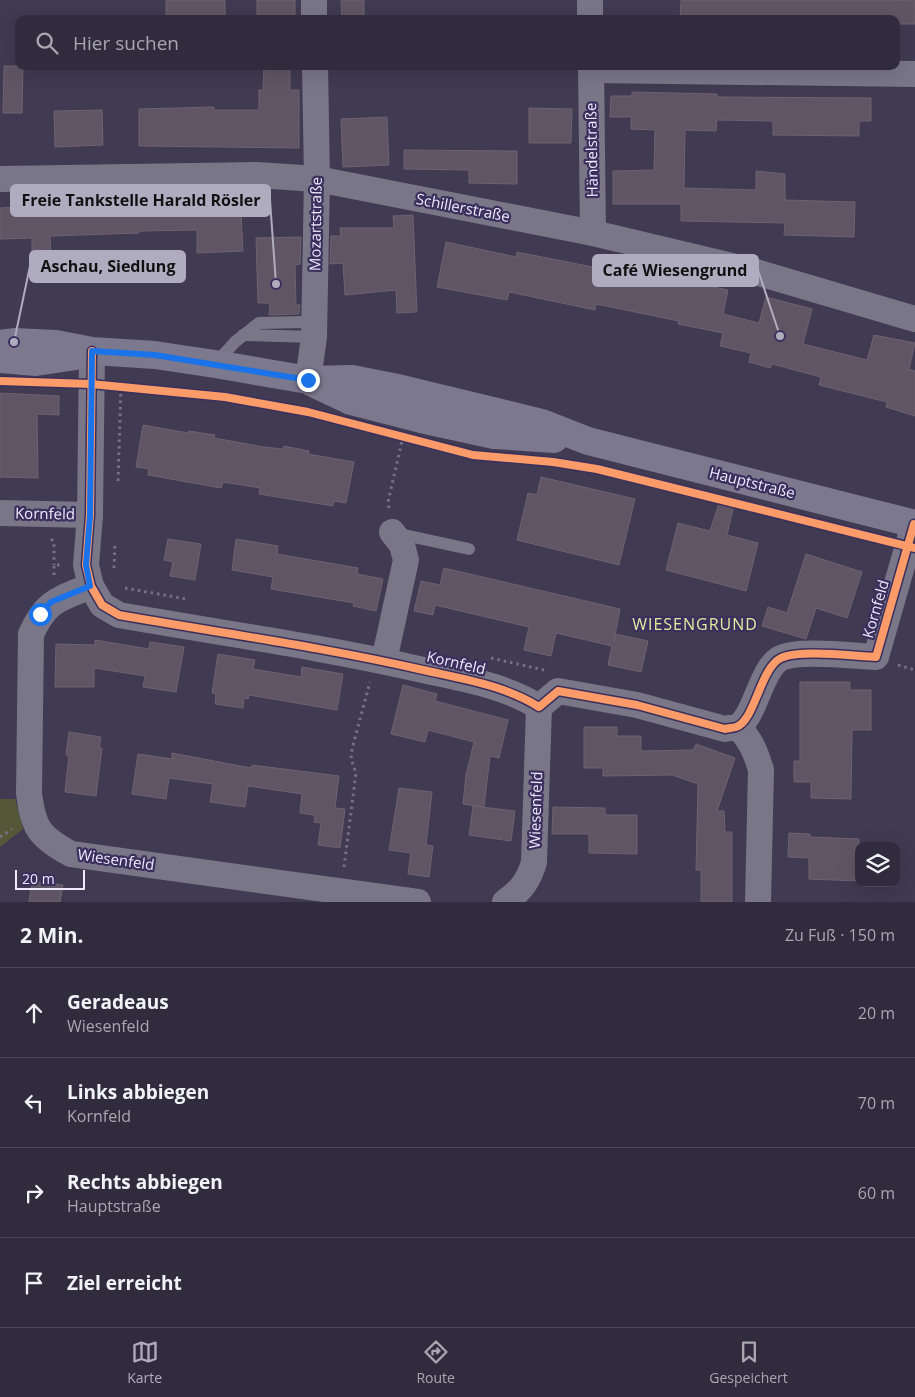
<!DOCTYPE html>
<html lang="de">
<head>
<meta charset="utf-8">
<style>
	:root { --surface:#302c3e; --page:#3c3849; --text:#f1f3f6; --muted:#a8a7b0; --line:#4b4858; --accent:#b0acc0 }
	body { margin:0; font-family:"Open Sans",sans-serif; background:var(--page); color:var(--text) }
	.controls { position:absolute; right:15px; bottom:15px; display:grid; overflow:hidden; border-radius:10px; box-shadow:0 5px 20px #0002 }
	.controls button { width:45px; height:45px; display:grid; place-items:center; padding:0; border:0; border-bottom:1px solid var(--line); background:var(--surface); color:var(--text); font:25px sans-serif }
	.scale { position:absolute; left:15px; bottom:12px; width:70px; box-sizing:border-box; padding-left:5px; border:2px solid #eceafb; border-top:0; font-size:14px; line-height:18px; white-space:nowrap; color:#eceafb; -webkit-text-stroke:4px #3b305d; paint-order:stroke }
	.stop { position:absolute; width:15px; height:15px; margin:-11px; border:4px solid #1a73e8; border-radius:50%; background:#fff }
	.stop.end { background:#1a73e8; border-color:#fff; box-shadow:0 1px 5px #0008 }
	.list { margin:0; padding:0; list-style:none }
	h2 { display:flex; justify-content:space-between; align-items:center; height:65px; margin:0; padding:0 20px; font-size:21px }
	h2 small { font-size:16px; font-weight:400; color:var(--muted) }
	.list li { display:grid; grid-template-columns:32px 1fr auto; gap:15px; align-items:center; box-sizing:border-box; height:90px; padding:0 20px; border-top:1px solid var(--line) }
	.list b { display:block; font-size:19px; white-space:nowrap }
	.list p { margin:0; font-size:16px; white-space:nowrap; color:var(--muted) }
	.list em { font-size:16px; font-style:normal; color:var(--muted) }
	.icon { flex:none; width:28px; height:28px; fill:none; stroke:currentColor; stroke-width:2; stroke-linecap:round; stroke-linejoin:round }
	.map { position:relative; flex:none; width:915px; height:902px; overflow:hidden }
	.search { position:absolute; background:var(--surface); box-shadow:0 5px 20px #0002; left:15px; right:15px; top:15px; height:55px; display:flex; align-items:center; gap:12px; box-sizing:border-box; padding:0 18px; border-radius:10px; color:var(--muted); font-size:19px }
	.sheet { height:425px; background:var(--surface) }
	nav { display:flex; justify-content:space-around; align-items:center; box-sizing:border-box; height:70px; border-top:1px solid var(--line); background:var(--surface); font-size:14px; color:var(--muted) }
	nav a { display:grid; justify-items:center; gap:2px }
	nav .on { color:var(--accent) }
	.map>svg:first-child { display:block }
</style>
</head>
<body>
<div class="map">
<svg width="915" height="902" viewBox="0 0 915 902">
	<rect width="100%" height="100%" fill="#403a52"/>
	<path fill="#555739" d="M0,799h15l8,30 -23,18z"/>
	<g fill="#605564" stroke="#6f6271">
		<path d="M166,0h59v17l-59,1z"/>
		<rect x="257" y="0" width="38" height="19"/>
		<path d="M341,0h23v19h-22z"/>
		<path d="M681,0h234v24h-19v-5h-216z"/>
		<path d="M4,66h19l-1,47h-19z"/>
		<path d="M264,67h26v23h9v58l-160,-2v-37l75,-2v3h45v-20h4z"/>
		<path d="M632,92l85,2v3l154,1v23h-12v15l-86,-1v-14l-56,-1 -1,11 -31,-1 -1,58 72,2v-19l29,3v26l70,2 -1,35 -70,-2 1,-12 -104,-2v-17h-68v-33l41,-1 1,-40 -24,-1v-12h-21l1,-21h21z"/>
		<path d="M529,108l43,1 -1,34h-42z"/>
		<path d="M102,110l1,35 -48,2 -1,-36z"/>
		<path d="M387,117l2,48 -46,2 -2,-48z"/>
		<path d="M404,150l113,1v33l-48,-1v-13l-65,-1z"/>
		<path d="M240,197l3,54 -46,2v-23l-58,1v2l-89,3 1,20h-19v-18l-32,1v-31l138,-6v4l58,-1 -1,-6z"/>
		<path d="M413,215l4,97 -20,1 -1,-23 -51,5 -2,-32 -13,1 1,-28h10l-1,-8h54l-1,-12z"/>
		<path d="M301,237l-1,27 -5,1 1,40h4l-1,9 -30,1 1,-12h-12l-2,-65z"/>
		<path d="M446,242l70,15 1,-5 86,17 1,-4 124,25 -5,24 36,9 7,-26 46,12 -9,35 64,16 7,-25 41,8 -6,26 6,2v45l-29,-9 1,-5 -68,-17 2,-8 -49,-13 -2,4 -21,-6 2,-9 -31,-7 3,-13 -45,-9 1,-3 -83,-17 -1,6 -86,-18 -2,8 -70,-13z"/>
		<path d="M0,393l59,3v19l-22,-1 1,64 -38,-1z"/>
		<path d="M143,425l45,8 1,-2 26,4 -1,3 50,9 19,2 1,-3 25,5 -1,3 46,8 -8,41 -12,-2 -1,5 -74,-12 1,-6 -37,-6 -2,6 -73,-13 1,-6 -13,-2z"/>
		<path d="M541,477l94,22 -16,66 -102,-25 11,-47 9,2z"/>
		<path d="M721,497l14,4 -8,34 31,8 -12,48 -80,-21 12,-47 32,8z"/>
		<path d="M168,539l33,5 -6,36 -25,-4 3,-14 -9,-2z"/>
		<path d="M236,539l42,7 -1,8 81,14 -1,6 26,5 -7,32 -23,-5 1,-3 -83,-14 2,-12 -41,-7z"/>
		<path d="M806,554l56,18 -15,46 -31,-10 -10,31 -44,-13 6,-19 19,6z"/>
		<path d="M444,568l176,41 -6,32 1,-7 33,7 -7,31 -33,-7 4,-19 -56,-13 -5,23 -27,-6 5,-23 -94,-22 -2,10 -19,-4 7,-30 19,4z"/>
		<path d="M95,640l54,9 1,-7 34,5 -8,45 -33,-5 2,-11 -51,-8v19h-39l1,-43 39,1z"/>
		<path d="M218,654l37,6 -2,9 48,8 1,-10 41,7 -6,36 -88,-15 -1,4 -4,-1 -1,10 -28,-4 1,-10 -4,-1z"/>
		<path d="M800,682h50v8h21v40h-19l-1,69 -40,-1v-16h-17v-21h6z"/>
		<path d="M403,685l34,9 -2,7 73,19 -9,38 -9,-2 -6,51 -21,-3 3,-29 8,-33 -46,-12 -3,12 -34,-8z"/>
		<path d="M584,727h33v9h24v15l52,-1 3,-6 39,14 -18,53h7l1,21h7v70h-31v-32h-5l2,-86 -26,-9 -69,1v-8h-19z"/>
		<path d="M69,732l32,5 -2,11h3l-6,48 -31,-4 4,-37h-3z"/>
		<path d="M172,753l79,15 1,-3 87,11 -4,32 10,1 -5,39 -22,-3 3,-22 -7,-1 1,-7 -15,-2 2,-19 -54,-8 -3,21 -35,-5 3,-18 -44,-6 -3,21 -34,-5 6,-40 34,5z"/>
		<path d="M399,788l33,4 -6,53 7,1 -4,31 -21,-3 3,-21 -22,-3z"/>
		<path d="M473,806l42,5 -4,30 -42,-6z"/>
		<path d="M553,807l52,1v7h32v39l-48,-1v-19h-37z"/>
		<path d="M789,833l21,1v3l49,2v42l-50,-2v-21l-21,-1z"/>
		<path d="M32,881l31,4 -3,17h-31z"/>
	</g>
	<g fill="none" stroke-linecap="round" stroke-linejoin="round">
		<g stroke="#767285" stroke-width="3" stroke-dasharray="2.5 4" stroke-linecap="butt">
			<path d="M120,386l105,11 92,18"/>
			<path d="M563,463l13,3"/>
			<path d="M118,481l3,-95"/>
			<path d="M389,508l-1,-6 14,-61"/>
			<path d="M51,539l3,3v23"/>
			<path d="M114,568l1,-26"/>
			<path d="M54,575v-10h9"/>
			<path d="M125,588l61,11"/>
			<path d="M491,658l53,12"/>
			<path d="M898,665l17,5"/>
			<path d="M0,837l12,-8"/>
			<path d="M344,867l12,-94 -5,-14 1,-10 18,-67"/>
		</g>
		<g stroke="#797688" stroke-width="12">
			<path d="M243,335l71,2"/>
			<path d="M215,364l20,-22 24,-19 45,-1 7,11"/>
			<path d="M395,533l74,16"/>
		</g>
		<g stroke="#797688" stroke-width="26">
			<path d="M314,0v19"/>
			<path d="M590,0v19"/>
			<path d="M591,66l2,167"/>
			<path d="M591,70l324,4"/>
			<path d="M0,179l257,-4 60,4 276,54 156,37 166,49"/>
			<path d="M92,351l-2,164 -4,50 5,21 11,19 17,10c102,18 204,32 304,55 40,9 81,15 116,37l19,-16 79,14 88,24c3,-1 8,-1 11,-2 19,-6 24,-59 45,-69 19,-9 72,-2 95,-1l38,-133"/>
			<path d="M308,380l6,-43 3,-158 -2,-113"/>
			<path d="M0,513l90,2"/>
			<path d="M91,586c-34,14 -44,14 -60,48l-2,159c4,34 10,44 42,61l347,48"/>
			<path d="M384,661l22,-101 -4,-15 -10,-13"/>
			<path d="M738,727c13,13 18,26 23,43l-3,132"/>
			<path d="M505,902c16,-11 24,-22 29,-40l5,-155"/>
		</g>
		<g stroke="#7c788d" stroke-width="28">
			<path d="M0,344l14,-2 42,2 36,7 63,4 60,9 93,16 44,-1 46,9 144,35 46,18 327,83"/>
			<path d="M0,359l36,3 40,-6"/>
			<path d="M311,382l40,19 70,18 73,16 60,4"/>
		</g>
		<defs>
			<g id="cycleway">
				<path d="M92,351l-2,164 -4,50 5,21 11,19 17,10c102,18 204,32 304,55 40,9 81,15 116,37l19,-16 79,14 88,24c3,-1 8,-1 11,-2 19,-6 24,-59 45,-69 19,-9 72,-2 95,-1l38,-133"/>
				<path d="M0,381l91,3 134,13 83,15 165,43 80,7 44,7 318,79"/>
			</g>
		</defs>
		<use href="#cycleway" stroke="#3b305d" stroke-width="11"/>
		<use href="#cycleway" stroke="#fa9b69" stroke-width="8"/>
	</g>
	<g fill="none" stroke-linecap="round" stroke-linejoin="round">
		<path stroke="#1a73e8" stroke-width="6" d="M40,614l11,-12 39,-16 -4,-21 4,-49 2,-165 63,4 153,25"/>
	</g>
	<g text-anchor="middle" stroke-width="4.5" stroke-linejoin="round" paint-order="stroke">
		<g font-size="15" fill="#eceafb" stroke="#3b305d">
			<text transform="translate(592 150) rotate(-91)" y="5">Händelstraße</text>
			<text transform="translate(463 208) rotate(11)" y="5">Schillerstraße</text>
			<text transform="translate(316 224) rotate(-89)" y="5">Mozartstraße</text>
			<text transform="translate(752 483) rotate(14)" y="5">Hauptstraße</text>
			<text transform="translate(45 514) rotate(1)" y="5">Kornfeld</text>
			<text transform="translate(876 609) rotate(-74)" y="5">Kornfeld</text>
			<text transform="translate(456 663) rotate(13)" y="5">Kornfeld</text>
			<text transform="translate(536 810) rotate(-88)" y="5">Wiesenfeld</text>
			<text transform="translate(116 860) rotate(8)" y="5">Wiesenfeld</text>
		</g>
		<g font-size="16" letter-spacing="1" fill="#e3eb9d" stroke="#3b305d">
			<text x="695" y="630">WIESENGRUND</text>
		</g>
	</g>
	<path fill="none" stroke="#b0acc0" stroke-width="2" d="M276 284L270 200M14 342L30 266M780 336L758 270"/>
	<g fill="#b0acc0" stroke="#3b305d" stroke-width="2">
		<circle cx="276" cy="284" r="5"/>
		<circle cx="14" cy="342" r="5"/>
		<circle cx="780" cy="336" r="5"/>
	</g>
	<g fill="#b0acc0" stroke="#b0acc0" stroke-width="2">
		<rect x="11" y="185" width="259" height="31" rx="5"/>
		<rect x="30" y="251" width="155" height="31" rx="5"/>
		<rect x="593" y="255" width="165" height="31" rx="5"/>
	</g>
	<g font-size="16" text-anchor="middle" font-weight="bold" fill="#111">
		<text x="141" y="206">Freie Tankstelle Harald Rösler</text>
		<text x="108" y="272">Aschau, Siedlung</text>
		<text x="675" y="276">Café Wiesengrund</text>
	</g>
</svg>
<div class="controls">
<button><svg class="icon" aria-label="layers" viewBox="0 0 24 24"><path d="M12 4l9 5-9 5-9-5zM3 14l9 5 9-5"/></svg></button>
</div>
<div class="scale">20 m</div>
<div class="stop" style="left:40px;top:614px"></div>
<div class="stop end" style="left:308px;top:380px"></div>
<div class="search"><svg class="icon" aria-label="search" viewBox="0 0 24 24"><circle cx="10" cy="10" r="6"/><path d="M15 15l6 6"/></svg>Hier suchen</div>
</div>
<section class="sheet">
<h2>2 Min.<small>Zu Fuß · 150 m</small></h2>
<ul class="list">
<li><svg class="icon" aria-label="ahead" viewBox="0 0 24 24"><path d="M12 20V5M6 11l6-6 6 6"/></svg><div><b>Geradeaus</b><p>Wiesenfeld</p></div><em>20 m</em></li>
<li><svg class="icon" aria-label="left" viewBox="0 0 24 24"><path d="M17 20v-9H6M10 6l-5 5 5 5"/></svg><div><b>Links abbiegen</b><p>Kornfeld</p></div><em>70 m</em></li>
<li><svg class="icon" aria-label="right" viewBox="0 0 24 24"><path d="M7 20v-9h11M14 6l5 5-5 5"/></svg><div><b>Rechts abbiegen</b><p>Hauptstraße</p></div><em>60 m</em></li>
<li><svg class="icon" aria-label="arrive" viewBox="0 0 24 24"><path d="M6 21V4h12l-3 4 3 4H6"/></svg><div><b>Ziel erreicht</b></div></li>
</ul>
</section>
<nav>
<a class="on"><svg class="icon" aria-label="map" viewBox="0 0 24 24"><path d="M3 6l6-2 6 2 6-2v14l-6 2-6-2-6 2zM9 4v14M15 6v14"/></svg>Karte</a>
<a><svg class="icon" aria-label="directions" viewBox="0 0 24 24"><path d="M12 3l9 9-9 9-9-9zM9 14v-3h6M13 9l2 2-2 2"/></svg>Route</a>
<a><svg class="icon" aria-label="saved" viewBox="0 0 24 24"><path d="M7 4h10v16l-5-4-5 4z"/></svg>Gespeichert</a>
</nav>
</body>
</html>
